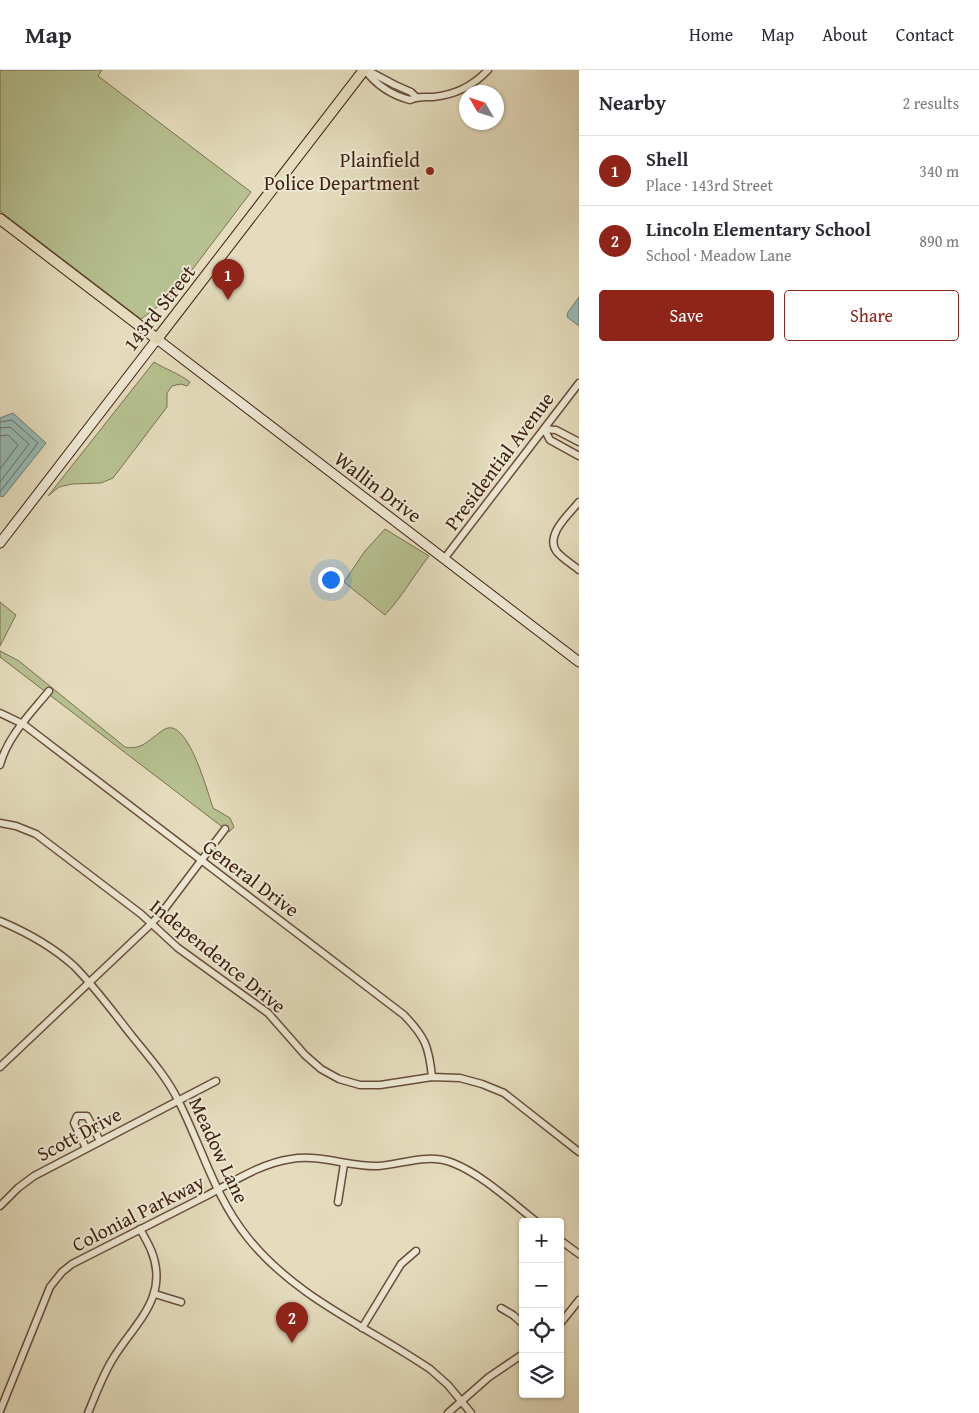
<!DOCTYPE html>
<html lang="en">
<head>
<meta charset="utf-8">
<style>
	:root { --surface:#fff; --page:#f2f2f3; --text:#2b2b33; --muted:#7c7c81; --line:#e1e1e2; --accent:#8f2418 }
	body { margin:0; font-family:"Gentium Book Plus",serif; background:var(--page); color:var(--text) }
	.controls { position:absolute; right:15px; bottom:15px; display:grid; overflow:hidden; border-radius:5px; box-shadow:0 1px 4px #0004 }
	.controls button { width:45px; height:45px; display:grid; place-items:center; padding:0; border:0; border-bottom:1px solid var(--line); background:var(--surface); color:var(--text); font:25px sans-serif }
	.compass { position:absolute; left:459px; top:15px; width:45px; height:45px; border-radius:50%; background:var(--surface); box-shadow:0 1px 4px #0004; rotate:309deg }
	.you { position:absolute; left:330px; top:509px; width:18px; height:18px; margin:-12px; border:4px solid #fff; border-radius:50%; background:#1a73e8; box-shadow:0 0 0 8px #1a73e833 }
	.badge { display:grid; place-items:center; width:32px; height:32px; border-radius:50%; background:var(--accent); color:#fff; font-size:16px; font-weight:700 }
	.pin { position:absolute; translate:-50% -41px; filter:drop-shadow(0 1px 2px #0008) }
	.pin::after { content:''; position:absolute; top:26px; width:18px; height:15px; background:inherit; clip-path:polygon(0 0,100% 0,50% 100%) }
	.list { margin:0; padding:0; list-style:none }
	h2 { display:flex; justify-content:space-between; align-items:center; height:65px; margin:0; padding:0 20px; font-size:21px }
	h2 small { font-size:16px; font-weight:400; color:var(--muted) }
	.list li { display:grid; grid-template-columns:32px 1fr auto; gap:15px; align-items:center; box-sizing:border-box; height:70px; padding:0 20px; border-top:1px solid var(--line) }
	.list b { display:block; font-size:19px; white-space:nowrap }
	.list p { margin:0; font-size:16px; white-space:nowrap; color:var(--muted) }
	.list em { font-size:16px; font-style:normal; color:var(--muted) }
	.actions { display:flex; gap:10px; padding:15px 20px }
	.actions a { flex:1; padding:11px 0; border:1px solid var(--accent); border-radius:5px; text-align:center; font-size:18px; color:var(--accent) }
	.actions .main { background:var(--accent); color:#fff }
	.icon { flex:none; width:28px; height:28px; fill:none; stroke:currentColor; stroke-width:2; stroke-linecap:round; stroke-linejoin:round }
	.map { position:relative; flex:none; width:579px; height:1343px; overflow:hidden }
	header { display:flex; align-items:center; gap:30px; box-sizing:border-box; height:70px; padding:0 25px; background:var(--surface); border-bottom:1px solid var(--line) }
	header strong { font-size:24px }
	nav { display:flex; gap:28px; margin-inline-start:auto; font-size:18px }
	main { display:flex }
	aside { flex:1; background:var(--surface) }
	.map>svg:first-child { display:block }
</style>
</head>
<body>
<header>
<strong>Map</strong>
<nav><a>Home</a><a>Map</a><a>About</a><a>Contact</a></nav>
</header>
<main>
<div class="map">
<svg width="579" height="1343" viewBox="0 0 579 1343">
	<rect width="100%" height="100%" fill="#e4dcbd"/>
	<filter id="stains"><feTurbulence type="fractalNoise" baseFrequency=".004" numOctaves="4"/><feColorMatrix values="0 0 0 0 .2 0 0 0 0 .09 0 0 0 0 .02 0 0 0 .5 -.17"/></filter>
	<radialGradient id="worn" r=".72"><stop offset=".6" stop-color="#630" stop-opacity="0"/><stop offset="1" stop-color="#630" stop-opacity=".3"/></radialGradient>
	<g fill="#b6c090" stroke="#7a7050">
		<path d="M0,0h102l-4,6 153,116 -78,103 -32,24 -141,-108z"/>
		<path d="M154,292c13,8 24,11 36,20l-3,4 -6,-2 -9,2 -5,7v14l-54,71 -12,5 -29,1 -13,3 -11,9z"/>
		<path d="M385,459l44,27c-15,19 -27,41 -44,59l-41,-33 21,-31z"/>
		<path d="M0,532l16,13 -16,31z"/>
		<path d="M0,581l19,10 106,86c18,4 26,-10 40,-18 23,-12 43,65 48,79l17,10 4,9 -5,5 -229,-175z"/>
	</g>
	<g fill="#96bab6" stroke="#737c73">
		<path d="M579,227v29l-12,-9 1,-5z"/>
		<path d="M13,343l33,30 -43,54 -3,-1v-78z"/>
	</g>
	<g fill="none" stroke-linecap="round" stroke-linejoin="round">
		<g stroke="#6a6c62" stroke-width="1">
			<path d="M0,352l12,-2 26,23 -38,49"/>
			<path d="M0,358l10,-1 19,17 -29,38"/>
			<path d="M0,366l8,-1 10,10 -18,24"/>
		</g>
		<defs>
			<g id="street">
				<path d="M365,0c12,16 26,25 45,30 8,-4 14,-3 23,-3 22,-2 40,-11 55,-27"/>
				<path d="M367,0l28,15 16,7 5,5"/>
				<path d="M544,359l6,11 29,16"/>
				<path d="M544,359l12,1 23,12"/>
				<path d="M579,432c-10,12 -35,34 -22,50 6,7 15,12 22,18"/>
				<path d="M444,489l135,-176"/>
				<path d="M0,643l23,11 381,291c21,22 25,31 28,62"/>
				<path d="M0,695c7,-28 31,-52 49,-74"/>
				<path d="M0,753l16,3 20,8 105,80 37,34 90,65 37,42 16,14 18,10 21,6h20l52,-8 28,1 22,6 22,9 75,59"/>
				<path d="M0,851c26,11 53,26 74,45 21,21 39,46 58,70 16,20 34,40 46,64 24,47 36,96 70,138 48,60 120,89 182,131l18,16 23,28"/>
				<path d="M0,997l151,-143 12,-13 62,-82"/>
				<path d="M86,1078l-12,-25 3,-7h10l13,25"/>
				<path d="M338,1132l6,-38"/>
				<path d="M0,1136l18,-18 16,-12 182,-95"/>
				<path d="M560,1170l19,14"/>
				<path d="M155,1224l26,8"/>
				<path d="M501,1238l12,7 10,9"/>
				<path d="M560,1254l19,-24"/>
				<path d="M362,1258l39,-64 15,-13"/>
				<path d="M0,1341l50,-124 12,-15 10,-8c46,-23 91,-46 136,-69 26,-14 54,-32 83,-36 29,-5 58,8 87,7 25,-2 50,-13 75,-3 30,12 58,39 84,59"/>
				<path d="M88,1343c8,-19 15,-39 26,-56 22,-35 56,-61 37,-107 -3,-7 -7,-14 -11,-21"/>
				<path d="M448,1343l41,-36 34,-23"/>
			</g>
			<path id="secondary" d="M0,473l157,-204 422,323"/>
			<path id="primary" d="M0,149l157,120 207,-269"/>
		</defs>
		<use href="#street" stroke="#684e3a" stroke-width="9"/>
		<use href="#secondary" stroke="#3f1f0f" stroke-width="11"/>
		<use href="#primary" stroke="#3f1f0f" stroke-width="12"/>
		<use href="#street" stroke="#ede8d4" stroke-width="6"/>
		<use href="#secondary" stroke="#ede8d4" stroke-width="9"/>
		<use href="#primary" stroke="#e4dcbd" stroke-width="10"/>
	</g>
	<circle fill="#8f2418" stroke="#ede8d4" stroke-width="2" cx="430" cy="101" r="5"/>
	<g text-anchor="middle" stroke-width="4" stroke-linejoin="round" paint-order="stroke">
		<g font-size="20" fill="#3f1f0f" stroke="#ede8d4" text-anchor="end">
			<text x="420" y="97">Plainfield<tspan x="420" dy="23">Police Department</tspan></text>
		</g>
		<g font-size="20" fill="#3f1f0f" stroke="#ede8d4">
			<text transform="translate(159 238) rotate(-52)" y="7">143rd Street</text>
			<text transform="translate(499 391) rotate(-53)" y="7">Presidential Avenue</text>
			<text transform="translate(378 417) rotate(37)" y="7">Wallin Drive</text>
			<text transform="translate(251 808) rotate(37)" y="7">General Drive</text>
			<text transform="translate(218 886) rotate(39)" y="7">Independence Drive</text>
			<text transform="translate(79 1064) rotate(-28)" y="7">Scott Drive</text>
			<text transform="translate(219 1080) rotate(65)" y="7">Meadow Lane</text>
			<text transform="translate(138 1143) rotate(-27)" y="7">Colonial Parkway</text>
		</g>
	</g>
	<rect width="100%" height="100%" filter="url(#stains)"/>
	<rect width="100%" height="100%" fill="url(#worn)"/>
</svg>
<div class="controls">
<button>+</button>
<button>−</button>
<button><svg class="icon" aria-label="locate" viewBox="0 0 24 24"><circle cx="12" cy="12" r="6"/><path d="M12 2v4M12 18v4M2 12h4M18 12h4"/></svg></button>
<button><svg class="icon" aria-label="layers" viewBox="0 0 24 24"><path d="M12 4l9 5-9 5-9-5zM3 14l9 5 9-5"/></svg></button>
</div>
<svg class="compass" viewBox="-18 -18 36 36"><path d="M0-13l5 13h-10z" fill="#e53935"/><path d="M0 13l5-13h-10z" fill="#7c7c81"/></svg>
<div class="you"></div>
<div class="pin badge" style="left:228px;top:230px">1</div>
<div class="pin badge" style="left:292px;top:1273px">2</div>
</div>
<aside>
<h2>Nearby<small>2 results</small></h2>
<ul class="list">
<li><span class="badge">1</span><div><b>Shell</b><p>Place · 143rd Street</p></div><em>340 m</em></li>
<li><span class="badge">2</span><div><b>Lincoln Elementary School</b><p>School · Meadow Lane</p></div><em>890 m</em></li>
</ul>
<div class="actions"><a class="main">Save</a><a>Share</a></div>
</aside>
</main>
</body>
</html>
